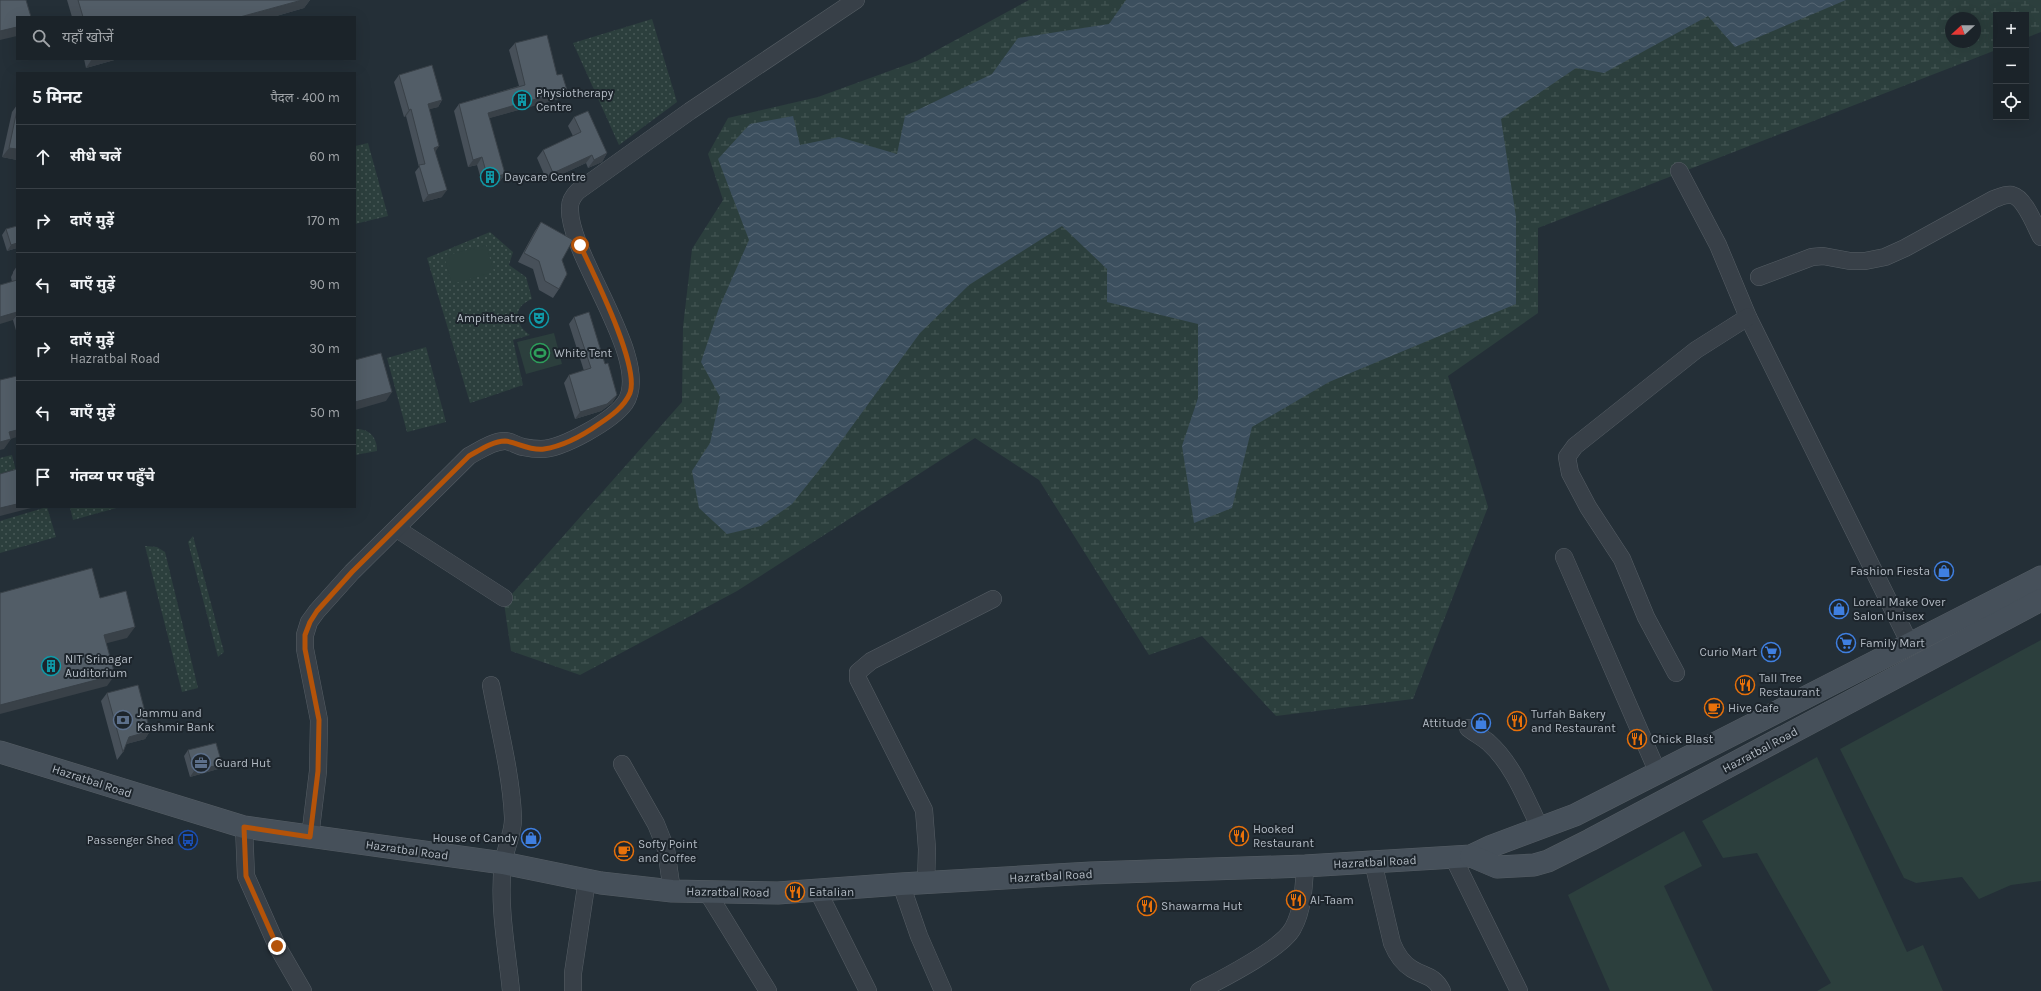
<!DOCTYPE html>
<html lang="hi">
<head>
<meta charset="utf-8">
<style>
	:root { --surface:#1b2329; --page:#242b31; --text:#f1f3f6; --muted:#a0a4a8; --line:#394046 }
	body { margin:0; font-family:Karla,"Noto Sans Devanagari",sans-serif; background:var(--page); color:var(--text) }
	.controls { position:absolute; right:12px; top:12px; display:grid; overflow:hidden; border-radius:0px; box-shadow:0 4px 16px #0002 }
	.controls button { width:36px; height:36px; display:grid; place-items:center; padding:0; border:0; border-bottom:1px solid var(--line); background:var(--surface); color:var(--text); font:20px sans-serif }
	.compass { position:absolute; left:1945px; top:12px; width:36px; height:36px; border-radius:50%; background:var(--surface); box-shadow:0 4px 16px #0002; rotate:249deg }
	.stop { position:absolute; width:12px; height:12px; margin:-9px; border:3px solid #b45309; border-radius:50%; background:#fff }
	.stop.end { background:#b45309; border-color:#fff; box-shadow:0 1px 4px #0008 }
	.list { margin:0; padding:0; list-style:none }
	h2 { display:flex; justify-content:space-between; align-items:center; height:52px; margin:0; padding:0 16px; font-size:17px }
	h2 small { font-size:13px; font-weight:400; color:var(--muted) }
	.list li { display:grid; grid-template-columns:26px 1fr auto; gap:12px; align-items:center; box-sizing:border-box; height:64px; padding:0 16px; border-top:1px solid var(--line) }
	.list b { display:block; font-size:15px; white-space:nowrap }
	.list p { margin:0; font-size:13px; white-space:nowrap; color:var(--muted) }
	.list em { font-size:13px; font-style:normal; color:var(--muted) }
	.icon { flex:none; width:22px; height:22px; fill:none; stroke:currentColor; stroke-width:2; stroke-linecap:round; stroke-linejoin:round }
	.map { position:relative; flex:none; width:2041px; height:991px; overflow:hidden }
	.search { position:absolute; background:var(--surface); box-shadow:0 4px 16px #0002; left:16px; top:16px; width:340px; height:44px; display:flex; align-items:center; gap:10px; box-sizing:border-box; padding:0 14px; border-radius:0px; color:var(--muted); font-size:15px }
	.panel { position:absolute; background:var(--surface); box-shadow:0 4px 16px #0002; left:16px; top:72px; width:340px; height:436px; border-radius:0px }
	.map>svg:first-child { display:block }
</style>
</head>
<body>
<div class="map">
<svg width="2041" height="991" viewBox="0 0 2041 991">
	<defs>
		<pattern id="grass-dots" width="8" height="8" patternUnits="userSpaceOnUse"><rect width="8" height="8" fill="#2c3f3d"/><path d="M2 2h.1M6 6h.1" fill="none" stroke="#485957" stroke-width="1.8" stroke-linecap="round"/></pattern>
		<pattern id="wetland-marsh" width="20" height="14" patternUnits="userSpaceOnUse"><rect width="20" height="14" fill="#2c3f3d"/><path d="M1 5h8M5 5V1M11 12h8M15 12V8" fill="none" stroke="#485957"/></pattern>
		<pattern id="water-waves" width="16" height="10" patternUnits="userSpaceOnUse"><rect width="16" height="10" fill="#3c4f5e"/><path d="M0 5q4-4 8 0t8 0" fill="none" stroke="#566673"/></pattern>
	</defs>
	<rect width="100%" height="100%" fill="#242f37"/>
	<g fill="url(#grass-dots)">
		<path d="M652,19l25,83 -58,43 -46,-102z"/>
		<path d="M368,143l20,73 -33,8v-78z"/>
		<path d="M490,232l23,20 -4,13 17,12 6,22c-20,8 -18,25 -2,36l-17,5 10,45 -53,18 -43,-145z"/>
		<path d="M426,347l20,75 -39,10 -20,-74z"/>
		<path d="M355,429c14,-1 22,8 22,22l-22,4z"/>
		<path d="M12,455l5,20 -17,4v-21z"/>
		<path d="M47,507l9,30 -56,16v-32z"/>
		<path d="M70,507h50l-47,13z"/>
		<path d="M193,536l31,116 -6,5 -30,-115z"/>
		<path d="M145,546l12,1 8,5 33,136 -16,4z"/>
	</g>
	<path fill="url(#wetland-marsh)" fill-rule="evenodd" d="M1029,0h1012v32l-15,6v-23h-30v35l-458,178v85l-90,63 40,131 -75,192 -137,17 -74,-80 -53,19 -110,-175 -64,-42 -238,153 -157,84 -69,-24 -7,-48 178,-201 1,-75 9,-78 31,-49 -15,-46 20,-36 90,-21 99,-36zM1951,18h24v24h-24z"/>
	<g fill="#2c3f3d">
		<path d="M486,245l8,27 -42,12 -8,-28z"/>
		<path d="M554,333l8,31 -36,10 -9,-32z"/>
		<path d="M2041,640v241l-30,4 -32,14 -17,-22 -46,6 -12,-5 -64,-129z"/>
		<path d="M1817,757l90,195 16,-7 20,46h-126l14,-8 -74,-130 -34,5 -21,-37z"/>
		<path d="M1684,831l18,35 -38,20 49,105h-103l-42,-96z"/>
	</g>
	<path fill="url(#water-waves)" d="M1126,0h720l-111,47 -27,-31 -104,57 -28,-5 -75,51 15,98v87l-187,78 -77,45 -20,81 -38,15 -12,-77 16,-48v-74l-91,-22v-33l-45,-43 -93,59 -49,48 -89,122 -39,49 -31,22 -34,8 -28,-26 -7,-37 18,-28 10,-46 -19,-35 18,-54 30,-68 -31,-81 32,-35 43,-8 7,29 39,-8 58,17 8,-38 87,-42 26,-36 91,-14z"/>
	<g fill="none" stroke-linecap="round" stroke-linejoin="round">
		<defs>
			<g id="street">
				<path d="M1679,171l39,74 30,72 162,327"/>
				<path d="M1759,277l53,-20 11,-1 27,5h15l20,-4 20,-9 89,-49c6,-2 12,-5 18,-4 13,3 23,31 29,42"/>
				<path d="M397,529l107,69"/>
				<path d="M1564,557l94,216"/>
				<path d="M1676,673l-30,-56 -24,-58 -34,-52 -18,-34 -3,-16 8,-11 121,-96 52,-33"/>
				<path d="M491,685c8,43 20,88 22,132 1,16 -8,31 -10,47 -5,41 4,86 8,127"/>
				<path d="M1468,728c6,5 14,9 20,14 25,22 38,57 52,86"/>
				<path d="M622,764l34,60 10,25 6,42"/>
				<path d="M244,827l2,49 31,70 26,45"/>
				<path d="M310,837l8,-66 1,-51 -14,-71v-14l4,-13 8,-11 35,-39 117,-116c11,-6 24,-15 36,-15 6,0 12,5 18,6 5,1 12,2 18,2 21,0 71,-28 84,-46 29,-42 -58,-149 -55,-196 0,-6 4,-12 8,-16l112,-80 166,-111"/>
				<path d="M1453,857l66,134"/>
				<path d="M1373,862l19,81c4,10 10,20 20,26 13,8 22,6 30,22"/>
				<path d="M926,883l1,-34 -3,-39 -66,-131v-7l13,-11 122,-62"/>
				<path d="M901,884l18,52 24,55"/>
				<path d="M818,891l50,100"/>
				<path d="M707,892l61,99"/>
				<path d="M573,991v-18l14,-93"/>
				<path d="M1199,991c23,-12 83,-42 94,-63 10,-18 11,-42 12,-62"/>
			</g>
			<g id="secondary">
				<path d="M0,752l244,75 259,36 98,20 71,8 106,2 123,-9 190,-11 214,-7 166,-10 21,-10 83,-31 466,-238"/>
				<path d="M1471,856l26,11 37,-2 14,-4 42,-21 451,-240"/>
			</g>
		</defs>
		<use href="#street" stroke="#565e65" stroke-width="18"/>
		<use href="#secondary" stroke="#565e65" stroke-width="23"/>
		<use href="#street" stroke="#384048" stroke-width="17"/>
		<use href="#secondary" stroke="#46505a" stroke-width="22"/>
	</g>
	<g fill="#475059">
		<path d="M67,0h243l-6,8 -31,9h-201z"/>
		<path d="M515,43l47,55 -73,20 16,56 -5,7 -17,5 -6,-21 -9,2 -14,-56 5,-7 60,-18 -10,-36z"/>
		<path d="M84,59h34l-32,9z"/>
		<path d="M399,75l43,25 -4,7 -9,2 13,88 -19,5 -8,-30 4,-5 -13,-51 -2,1 -10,-35z"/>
		<path d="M17,105v55l-15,-3 10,-45z"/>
		<path d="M574,117l33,36 -5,9 -14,6 -2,-5 -39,18 -10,-23 6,-8 30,-14 -5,-10z"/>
		<path d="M541,222l21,38 -3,29 -6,9 -14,-8 -6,-21 -15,-7 17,-31z"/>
		<path d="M17,226v22l-10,3 -5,-16 4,-6z"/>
		<path d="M17,266v68l-4,-14 -1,-38 -1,-5 2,-4v-1z"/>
		<path d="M574,317l31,47 12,31 -5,8 -11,8 -26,8 -11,-36 5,-8 15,-4 -15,-47z"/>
		<path d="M107,693l43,38 -5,8 -19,5 -3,8 -6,8 -16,-59z"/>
		<path d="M188,750l34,14 -4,5 -28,8 -6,-21z"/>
	</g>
	<g fill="#394148">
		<path d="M302,0h8l-6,8 -31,9h-33z"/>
		<path d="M17,27v9l-17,4v-9z"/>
		<path d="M92,59h26l-32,9z"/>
		<path d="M567,90l-5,8 -79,22 5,-7z"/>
		<path d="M442,100l-4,7 -15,4 5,-7z"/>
		<path d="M411,109l-5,7 -2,1 5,-7z"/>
		<path d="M439,146l-5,8v-6z"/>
		<path d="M9,148l8,1v11l-15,-3z"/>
		<path d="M607,153l-5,9 -14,6 6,-8z"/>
		<path d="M592,155l-6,8 -39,18 6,-8z"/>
		<path d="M482,157l-5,8 -9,2 5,-7z"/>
		<path d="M505,174l-5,7 -17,5 5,-7z"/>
		<path d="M447,190l-5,7 -19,5 5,-7z"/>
		<path d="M17,243v5l-10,3 4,-6z"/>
		<path d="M17,312v3l-4,5 -13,4v-7z"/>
		<path d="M392,392l-6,9 -31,9v-8z"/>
		<path d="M617,395l-5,8 -11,8 -26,8 5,-7z"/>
		<path d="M17,430v7l-13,4 7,-2 -7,10 -4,1v-8l9,-10z"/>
		<path d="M17,504v3h18l-35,9v-8z"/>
		<path d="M135,627l-8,11 -31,8 8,-11z"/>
		<path d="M115,675l-8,11 -107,28v-9z"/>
		<path d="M150,731l-5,8 -22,6 6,-8z"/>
		<path d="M222,764l-4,5 -28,8 4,-6z"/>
	</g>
	<g fill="#525d67" stroke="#394148">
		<path d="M0,0h26l5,17h-14v10l-17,4z"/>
		<path d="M78,0h224l-62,17h-157z"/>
		<path d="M547,35l10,40 5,-1 5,16 -79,23 17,61 -17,5 -6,-22 -9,3 -14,-56 66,-19 -10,-42z"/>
		<path d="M432,65l10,35 -14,4 11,42 -5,2 13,42 -19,5 -9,-30 6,-1 -14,-55 -2,1 -10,-35z"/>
		<path d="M17,110v39l-8,-1z"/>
		<path d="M588,111l19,42 -13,7 -2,-5 -39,18 -10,-23 38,-18 -7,-15z"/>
		<path d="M541,222l32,18 -11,20 5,14 -8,15 -14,-8 -6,-20 -15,-8z"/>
		<path d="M17,226v17l-6,2 -5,-16z"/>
		<path d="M17,280v32l-17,5v-32z"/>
		<path d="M589,312l16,52 3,-1 9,32 -10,9 -27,8 -11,-37 22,-7 -17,-51z"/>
		<path d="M381,353l11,39 -37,10v-42z"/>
		<path d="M17,376v54l-8,2 2,7 -11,3v-62z"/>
		<path d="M17,469v35l-17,4v-34z"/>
		<path d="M92,568l8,30 26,-7 9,36 -31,8 11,40 -115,30v-112z"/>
		<path d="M138,685l12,46 -21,6 -6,15 -16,-59z"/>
		<path d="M216,743l6,21 -28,7 -6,-21z"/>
	</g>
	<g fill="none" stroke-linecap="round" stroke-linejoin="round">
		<path stroke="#b45309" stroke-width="5" d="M277,946l-31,-70 -2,-49 66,10 8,-66 1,-51 -14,-71v-14l5,-13 7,-11 35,-39 117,-116c11,-6 24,-15 36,-15 12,1 24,10 39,8 20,-3 38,-13 55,-25 12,-8 25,-17 31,-31 10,-27 -37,-120 -50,-148"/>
	</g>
	<defs>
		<symbol id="building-ring" viewBox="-11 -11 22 22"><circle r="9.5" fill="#1d252c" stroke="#0f9aa8" stroke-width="1.5"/><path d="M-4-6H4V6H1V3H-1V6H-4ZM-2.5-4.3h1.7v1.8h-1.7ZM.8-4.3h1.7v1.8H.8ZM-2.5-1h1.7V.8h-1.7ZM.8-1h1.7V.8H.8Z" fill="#0f9aa8"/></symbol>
		<symbol id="theatre-ring" viewBox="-11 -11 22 22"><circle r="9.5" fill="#1d252c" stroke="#0f9aa8" stroke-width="1.5"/><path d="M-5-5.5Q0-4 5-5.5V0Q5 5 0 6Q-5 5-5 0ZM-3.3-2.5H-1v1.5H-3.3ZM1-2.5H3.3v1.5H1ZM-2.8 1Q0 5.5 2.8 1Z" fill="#0f9aa8"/></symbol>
		<symbol id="stadium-ring" viewBox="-11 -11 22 22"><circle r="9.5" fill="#1d252c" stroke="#2e9e5b" stroke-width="1.5"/><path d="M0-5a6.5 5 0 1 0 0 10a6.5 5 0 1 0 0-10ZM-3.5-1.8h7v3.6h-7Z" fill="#2e9e5b"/></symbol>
		<symbol id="shop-ring" viewBox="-11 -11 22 22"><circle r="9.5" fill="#1d252c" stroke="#3f7fe0" stroke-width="1.5"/><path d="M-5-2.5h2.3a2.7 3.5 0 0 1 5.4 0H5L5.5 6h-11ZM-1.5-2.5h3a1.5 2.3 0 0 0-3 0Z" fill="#3f7fe0"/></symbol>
		<symbol id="supermarket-ring" viewBox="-11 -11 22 22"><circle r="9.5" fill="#1d252c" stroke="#3f7fe0" stroke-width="1.5"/><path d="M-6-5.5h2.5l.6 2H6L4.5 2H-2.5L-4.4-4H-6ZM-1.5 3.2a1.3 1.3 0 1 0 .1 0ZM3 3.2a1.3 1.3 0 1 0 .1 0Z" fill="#3f7fe0"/></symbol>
		<symbol id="restaurant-ring" viewBox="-11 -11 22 22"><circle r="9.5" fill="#1d252c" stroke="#e8710a" stroke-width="1.5"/><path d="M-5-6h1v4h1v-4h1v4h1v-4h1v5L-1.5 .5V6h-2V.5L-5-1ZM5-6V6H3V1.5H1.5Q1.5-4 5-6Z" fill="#e8710a"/></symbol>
		<symbol id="cafe-ring" viewBox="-11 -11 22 22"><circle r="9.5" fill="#1d252c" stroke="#e8710a" stroke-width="1.5"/><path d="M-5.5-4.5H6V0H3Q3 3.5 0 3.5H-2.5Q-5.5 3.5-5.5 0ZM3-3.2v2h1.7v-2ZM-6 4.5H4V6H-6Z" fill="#e8710a"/></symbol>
		<symbol id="bank-ring" viewBox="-11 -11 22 22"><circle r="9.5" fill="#1d252c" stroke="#5c6f8a" stroke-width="1.5"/><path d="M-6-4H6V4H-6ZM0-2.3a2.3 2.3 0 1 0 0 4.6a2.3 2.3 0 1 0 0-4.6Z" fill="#5c6f8a"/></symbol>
		<symbol id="office-ring" viewBox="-11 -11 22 22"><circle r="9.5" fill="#1d252c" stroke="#5c6f8a" stroke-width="1.5"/><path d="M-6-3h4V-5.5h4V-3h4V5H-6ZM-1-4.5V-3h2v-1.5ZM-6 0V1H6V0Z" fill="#5c6f8a"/></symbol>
		<symbol id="bus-ring" viewBox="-11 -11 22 22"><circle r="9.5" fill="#1d252c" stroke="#1a4fb4" stroke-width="1.5"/><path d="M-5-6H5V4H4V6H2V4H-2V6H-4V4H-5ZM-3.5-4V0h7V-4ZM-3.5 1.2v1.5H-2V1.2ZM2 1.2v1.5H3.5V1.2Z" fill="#1a4fb4"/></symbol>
	</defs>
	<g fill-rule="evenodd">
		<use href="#building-ring" x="511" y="89" width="22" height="22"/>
		<use href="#building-ring" x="479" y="166" width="22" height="22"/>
		<use href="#theatre-ring" x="528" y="307" width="22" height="22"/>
		<use href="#stadium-ring" x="529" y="342" width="22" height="22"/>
		<use href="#shop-ring" x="1933" y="560" width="22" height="22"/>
		<use href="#shop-ring" x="1828" y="598" width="22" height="22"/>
		<use href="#supermarket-ring" x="1835" y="632" width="22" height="22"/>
		<use href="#supermarket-ring" x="1760" y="641" width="22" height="22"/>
		<use href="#building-ring" x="40" y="655" width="22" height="22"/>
		<use href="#restaurant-ring" x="1734" y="674" width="22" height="22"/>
		<use href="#cafe-ring" x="1703" y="697" width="22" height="22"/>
		<use href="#bank-ring" x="112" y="709" width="22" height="22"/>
		<use href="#restaurant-ring" x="1506" y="710" width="22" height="22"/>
		<use href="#shop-ring" x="1470" y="712" width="22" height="22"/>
		<use href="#restaurant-ring" x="1626" y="728" width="22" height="22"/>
		<use href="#office-ring" x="190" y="752" width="22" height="22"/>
		<use href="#restaurant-ring" x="1228" y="825" width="22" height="22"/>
		<use href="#shop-ring" x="520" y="827" width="22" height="22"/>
		<use href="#bus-ring" x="177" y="829" width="22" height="22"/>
		<use href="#cafe-ring" x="613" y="840" width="22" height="22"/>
		<use href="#restaurant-ring" x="784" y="881" width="22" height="22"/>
		<use href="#restaurant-ring" x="1285" y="889" width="22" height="22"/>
		<use href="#restaurant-ring" x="1136" y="895" width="22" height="22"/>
	</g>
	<g text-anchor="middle" stroke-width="4" stroke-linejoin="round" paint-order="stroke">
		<g font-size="12" fill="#b3bbc4" stroke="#1d252c" text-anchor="start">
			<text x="536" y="97">Physiotherapy<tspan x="536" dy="14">Centre</tspan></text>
			<text x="504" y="181">Daycare Centre</text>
			<text x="525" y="322" text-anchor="end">Ampitheatre</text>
			<text x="554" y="357">White Tent</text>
			<text x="1930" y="575" text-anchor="end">Fashion Fiesta</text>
			<text x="1853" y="606">Loreal Make Over<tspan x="1853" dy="14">Salon Unisex</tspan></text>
			<text x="1860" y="647">Family Mart</text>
			<text x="1757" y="656" text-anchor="end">Curio Mart</text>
			<text x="65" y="663">NIT Srinagar<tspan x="65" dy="14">Auditorium</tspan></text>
			<text x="1759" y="682">Tall Tree<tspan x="1759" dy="14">Restaurant</tspan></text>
			<text x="1728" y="712">Hive Cafe</text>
			<text x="137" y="717">Jammu and<tspan x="137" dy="14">Kashmir Bank</tspan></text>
			<text x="1531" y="718">Turfah Bakery<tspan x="1531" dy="14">and Restaurant</tspan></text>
			<text x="1467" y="727" text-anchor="end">Attitude</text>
			<text x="1651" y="743">Chick Blast</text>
			<text x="215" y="767">Guard Hut</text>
			<text x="1253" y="833">Hooked<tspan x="1253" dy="14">Restaurant</tspan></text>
			<text x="517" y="842" text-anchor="end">House of Candy</text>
			<text x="174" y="844" text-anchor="end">Passenger Shed</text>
			<text x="638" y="848">Softy Point<tspan x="638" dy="14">and Coffee</tspan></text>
			<text x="809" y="896">Eatalian</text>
			<text x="1310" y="904">Al-Taam</text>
			<text x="1161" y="910">Shawarma Hut</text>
		</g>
		<g font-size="12" fill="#b3bbc4" stroke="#1d252c">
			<text transform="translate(1760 750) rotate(-28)" y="4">Hazratbal Road</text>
			<text transform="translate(92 781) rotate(18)" y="4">Hazratbal Road</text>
			<text transform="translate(407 850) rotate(8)" y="4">Hazratbal Road</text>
			<text transform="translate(1375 862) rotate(-3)" y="4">Hazratbal Road</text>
			<text transform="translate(1051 876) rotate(-3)" y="4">Hazratbal Road</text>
			<text transform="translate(728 892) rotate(1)" y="4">Hazratbal Road</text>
		</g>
	</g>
</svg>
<div class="controls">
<button>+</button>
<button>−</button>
<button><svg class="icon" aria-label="locate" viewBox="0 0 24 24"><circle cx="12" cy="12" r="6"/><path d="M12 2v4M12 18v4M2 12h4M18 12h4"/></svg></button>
</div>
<svg class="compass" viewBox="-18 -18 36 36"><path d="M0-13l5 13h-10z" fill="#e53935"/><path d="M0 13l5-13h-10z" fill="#a0a4a8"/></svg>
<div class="stop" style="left:580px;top:245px"></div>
<div class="stop end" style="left:277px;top:946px"></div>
<div class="search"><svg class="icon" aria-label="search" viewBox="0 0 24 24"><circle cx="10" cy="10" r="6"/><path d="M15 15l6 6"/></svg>यहाँ खोजें</div>
<section class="panel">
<h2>5 मिनट<small>पैदल · 400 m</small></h2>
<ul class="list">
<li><svg class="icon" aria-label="ahead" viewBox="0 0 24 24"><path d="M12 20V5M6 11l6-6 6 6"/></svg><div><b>सीधे चलें</b></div><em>60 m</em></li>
<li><svg class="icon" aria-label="right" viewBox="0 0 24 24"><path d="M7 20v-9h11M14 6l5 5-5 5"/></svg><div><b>दाएँ मुड़ें</b></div><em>170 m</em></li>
<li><svg class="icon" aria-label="left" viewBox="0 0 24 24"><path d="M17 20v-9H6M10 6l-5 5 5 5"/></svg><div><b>बाएँ मुड़ें</b></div><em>90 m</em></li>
<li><svg class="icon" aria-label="right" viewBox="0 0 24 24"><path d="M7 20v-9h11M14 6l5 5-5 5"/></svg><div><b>दाएँ मुड़ें</b><p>Hazratbal Road</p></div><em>30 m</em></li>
<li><svg class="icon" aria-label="left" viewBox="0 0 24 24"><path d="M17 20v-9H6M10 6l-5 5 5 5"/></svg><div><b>बाएँ मुड़ें</b></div><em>50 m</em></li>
<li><svg class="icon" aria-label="arrive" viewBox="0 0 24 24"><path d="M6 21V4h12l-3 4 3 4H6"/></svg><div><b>गंतव्य पर पहुँचे</b></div></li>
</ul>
</section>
</div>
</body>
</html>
